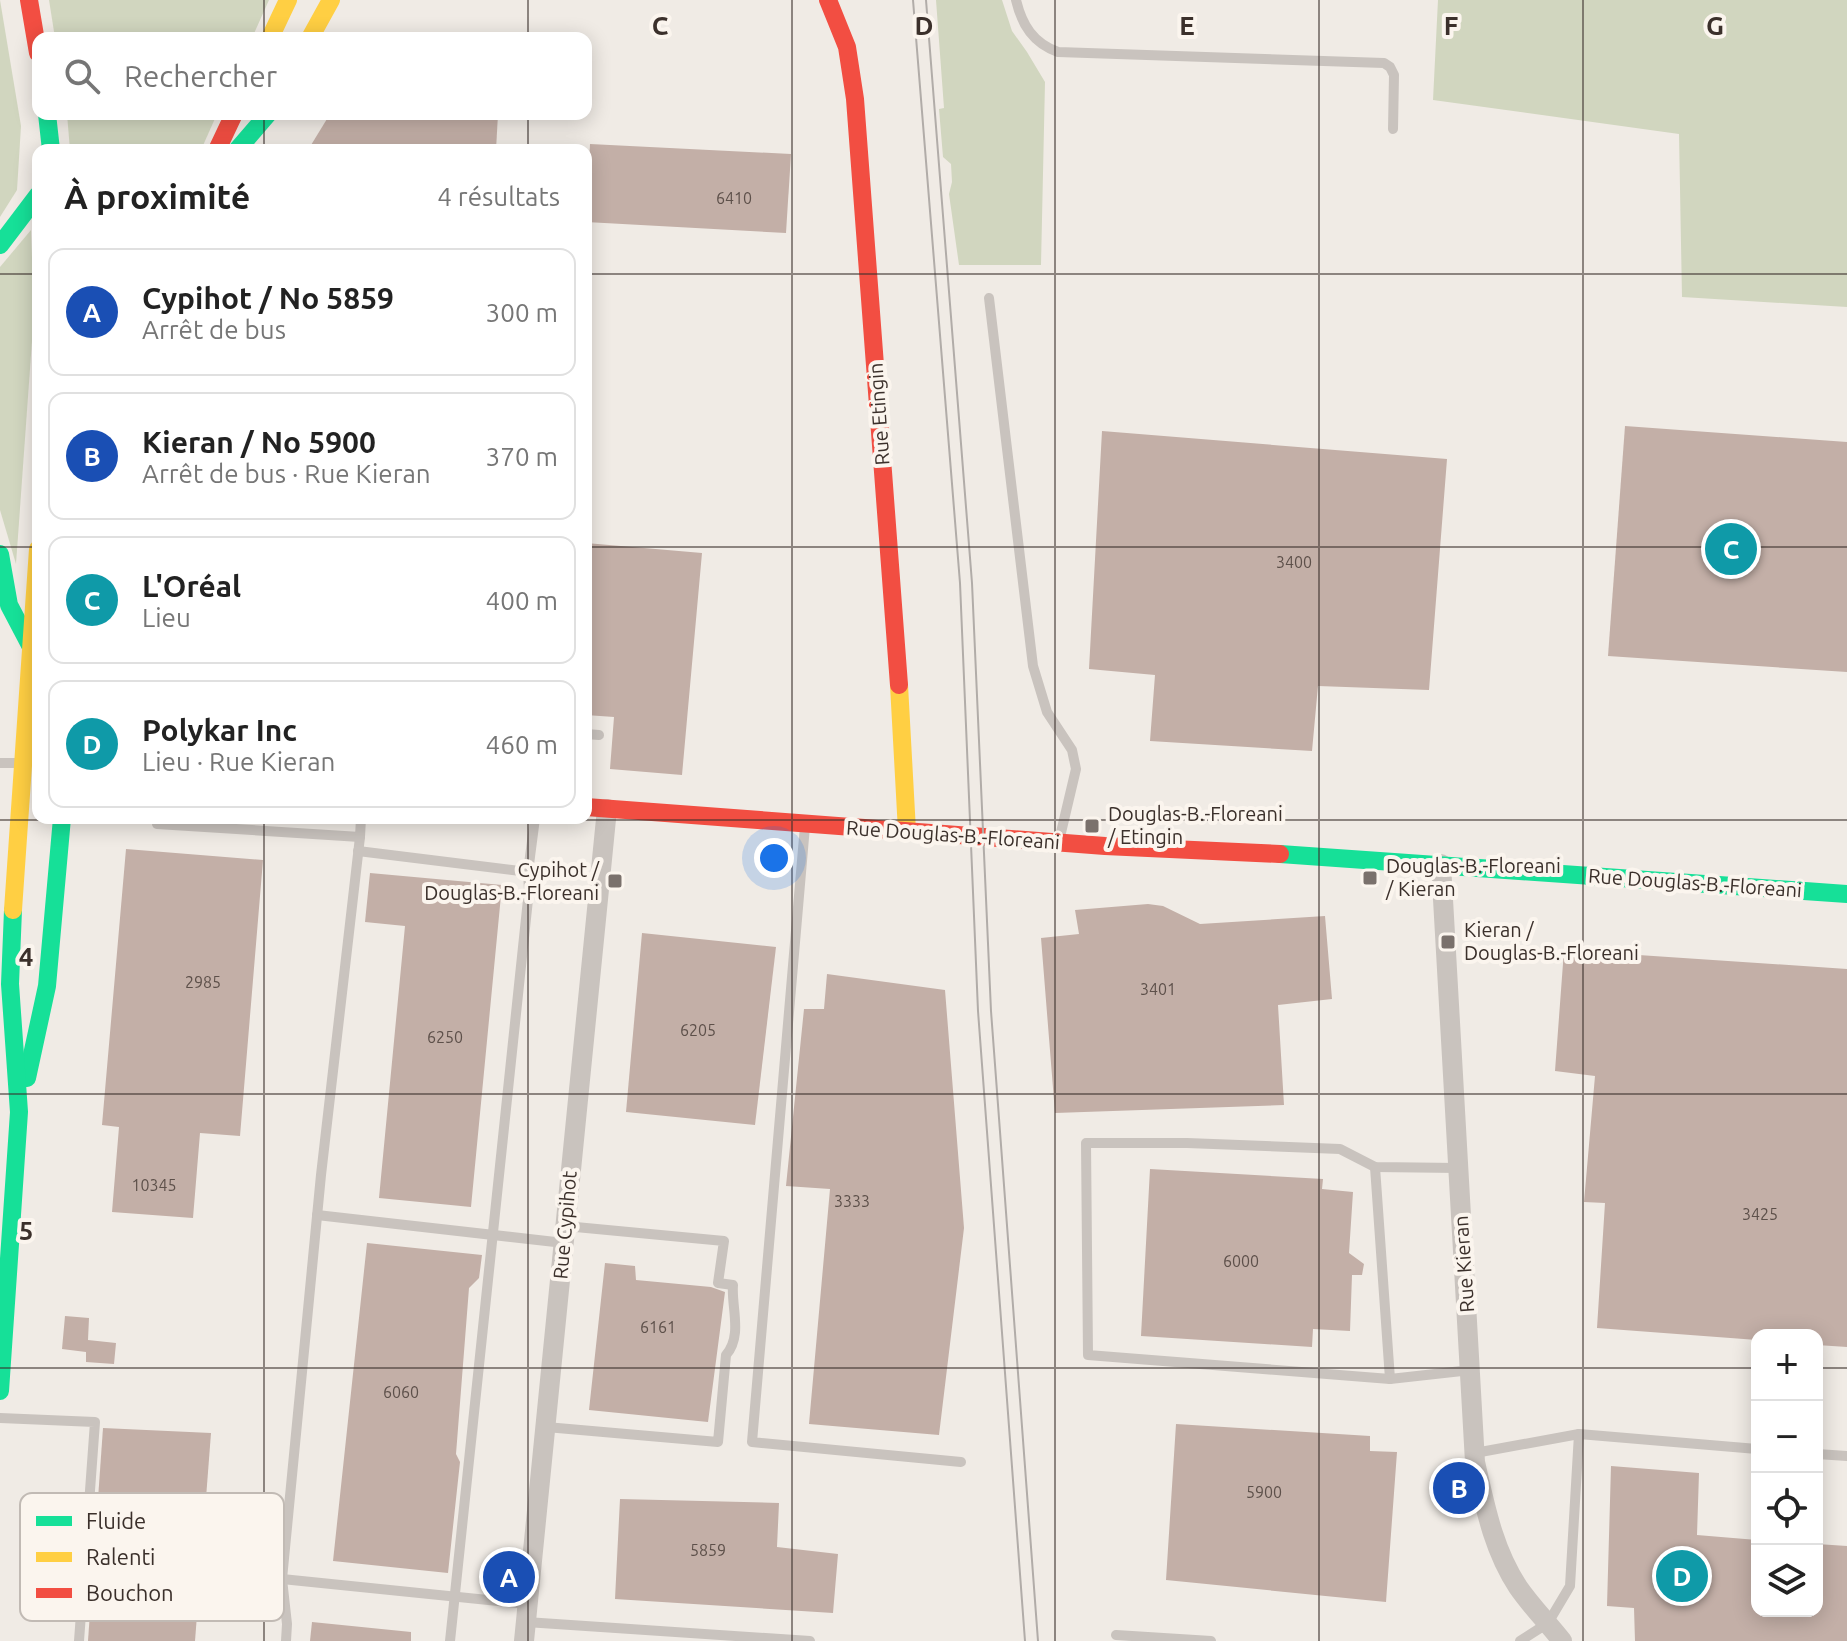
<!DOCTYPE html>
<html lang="fr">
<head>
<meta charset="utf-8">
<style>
	:root { --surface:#fff; --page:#f6f6f6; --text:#222; --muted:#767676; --line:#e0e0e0; --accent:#2563eb }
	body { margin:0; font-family:Ubuntu,sans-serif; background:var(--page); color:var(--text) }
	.controls { position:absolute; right:24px; bottom:24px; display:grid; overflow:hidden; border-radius:16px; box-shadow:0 4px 20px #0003 }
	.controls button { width:72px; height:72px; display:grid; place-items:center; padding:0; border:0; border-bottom:2px solid var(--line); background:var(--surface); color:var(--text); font:40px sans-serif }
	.you { position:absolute; left:774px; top:858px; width:28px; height:28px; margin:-20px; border:6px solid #fff; border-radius:50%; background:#1a73e8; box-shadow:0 0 0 12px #1a73e833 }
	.badge { display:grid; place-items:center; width:52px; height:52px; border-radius:50%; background:var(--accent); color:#fff; font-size:26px; font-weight:700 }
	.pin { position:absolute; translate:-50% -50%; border:4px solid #fff; box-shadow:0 2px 8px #0006 }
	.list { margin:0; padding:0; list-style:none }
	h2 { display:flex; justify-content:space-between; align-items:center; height:104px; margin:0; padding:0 32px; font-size:34px }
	h2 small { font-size:26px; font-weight:400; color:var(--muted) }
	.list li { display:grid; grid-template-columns:52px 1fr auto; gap:24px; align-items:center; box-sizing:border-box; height:128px; margin:0 16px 16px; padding:0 16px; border:2px solid var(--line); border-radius:16px }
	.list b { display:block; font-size:30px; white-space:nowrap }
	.list p { margin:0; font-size:26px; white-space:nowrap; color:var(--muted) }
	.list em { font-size:26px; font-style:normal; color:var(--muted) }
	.icon { flex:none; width:44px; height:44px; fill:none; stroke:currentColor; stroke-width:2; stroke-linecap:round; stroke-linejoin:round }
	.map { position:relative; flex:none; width:1847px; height:1641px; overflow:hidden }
	.search { position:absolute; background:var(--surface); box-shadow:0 4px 20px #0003; left:32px; top:32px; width:560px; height:88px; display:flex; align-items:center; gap:20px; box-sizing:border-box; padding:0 28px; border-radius:16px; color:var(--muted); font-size:30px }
	.panel { position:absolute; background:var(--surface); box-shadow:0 4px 20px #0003; left:32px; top:144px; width:560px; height:680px; border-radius:16px }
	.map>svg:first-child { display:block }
</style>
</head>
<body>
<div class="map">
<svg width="1847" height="1641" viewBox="0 0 1847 1641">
	<rect width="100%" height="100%" fill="#f0ebe5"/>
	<g fill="#d1d6bf">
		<path d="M0,0l21,126 -4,64 -17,27z"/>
		<path d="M49,0h220l-17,38h-197z"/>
		<path d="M936,0h66l10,31 15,21 18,30 -4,183h-82l-10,-71 3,-12 -1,-18 -8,-7 -4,-48 5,-1z"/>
		<path d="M1438,0h409v307l-165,-10 -3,-163 -246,-34z"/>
		<path d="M67,114h150l-16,36h-131z"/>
		<path d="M31,230l3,83 -18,251 -16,-54v-243z"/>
	</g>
	<g fill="#c3afa7">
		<path d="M330,114h168l-2,36h-188z"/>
		<path d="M590,144l201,10 -5,79 -200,-11z"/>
		<path d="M1625,426l222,16v230l-239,-16z"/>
		<path d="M1102,431l345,28 -18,231 -111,-4 -6,65 -162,-10 5,-66 -66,-6z"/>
		<path d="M586,543l116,10 -20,222 -72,-6 4,-52 -28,-2z"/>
		<path d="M126,849l137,11 -23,276 -40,-3 -7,85 -81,-6 7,-85 -17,-2z"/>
		<path d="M370,873l132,12 -31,322 -92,-9 26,-272 -40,-4z"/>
		<path d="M1148,904l15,2 37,18 125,-8 7,83 -54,6 6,100 -229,8 -14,-175 38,-4 -4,-24z"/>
		<path d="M642,933l134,14 -21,178 -129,-13z"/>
		<path d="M1564,950l283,19v378l-30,-2v-10h-60v5l-160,-12 8,-125 -21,-1 11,-126 -40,-5z"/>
		<path d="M827,974l118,16 19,238 -25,207 -130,-11 21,-235 -44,-3 18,-177h20z"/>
		<path d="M1150,1169l173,10 -1,10 31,3 -4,61 15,11 -2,11h-10l-2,56 -37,-2 -1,18 -171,-11z"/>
		<path d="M367,1243l115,12 -3,23 -10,10 -13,166 4,8 -12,111 -115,-12z"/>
		<path d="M605,1263l30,3 1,14 75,7 14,5 -17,130 -119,-12z"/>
		<path d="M65,1316l24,2 -1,22 28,3 -2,21 -28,-2v-10l-24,-3z"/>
		<path d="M1176,1424l194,12v15l27,1 -11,150 -220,-22z"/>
		<path d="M103,1428l108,5 -16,208h-107z"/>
		<path d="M1611,1466l88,7 -2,62 60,5v71h60v-67l30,2v95h-212l-1,-33 -27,-2z"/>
		<path d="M620,1499l159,4 -2,44 61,7 -5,59 -218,-14z"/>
		<path d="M312,1622l99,10v9h-101z"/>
	</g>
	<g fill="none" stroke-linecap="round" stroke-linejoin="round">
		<g stroke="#c9c3be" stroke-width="10">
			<path d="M1016,0c6,25 17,43 42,52l326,11 6,4 4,8 -1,54"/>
			<path d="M989,298l44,368 14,46 25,38 4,19 -17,72"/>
			<path d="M586,734l13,1"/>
			<path d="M0,763h20"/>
			<path d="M157,818v6l203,13 1,-19"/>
			<path d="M805,826l-53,616 209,20"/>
			<path d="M358,851l170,21 7,-54"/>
			<path d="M1375,1167l15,212"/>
			<path d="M1458,1168l-83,-1 -35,-18 -153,-6h-101l2,212 302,24 81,-9"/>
			<path d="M317,1215l247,28"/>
			<path d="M0,1418l95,4 -16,219"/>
			<path d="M546,1427l172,15 8,-87c17,-19 5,-49 7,-70l-15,-2 6,-42 -159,-15"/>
			<path d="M1475,1453l104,-19 178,15"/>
			<path d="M1817,1454l30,2"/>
			<path d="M282,1579l245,25"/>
			<path d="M526,1622l284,19"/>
			<path d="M1116,1635l95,6"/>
			<path d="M286,1641l1,-17 -5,-45 39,-404 39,-338"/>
			<path d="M450,1641l79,-751 -1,-18"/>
			<path d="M1520,1641l28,-18 22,-37 9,-152"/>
		</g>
		<g stroke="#c9c3be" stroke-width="20">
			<path d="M1441,864l34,598c10,44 18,87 43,125 13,19 30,36 44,54"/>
			<path d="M524,1641l83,-832"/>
		</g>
		<g stroke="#16e098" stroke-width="18">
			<path d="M47,114l4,36"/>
			<path d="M237,150l31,-36"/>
			<path d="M0,245l38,-50"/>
			<path d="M0,554l9,51 21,40"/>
			<path d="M1280,854l567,40"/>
			<path d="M27,1078l20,-92 15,-168"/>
			<path d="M0,1391l19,-279 -9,-128 3,-74"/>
		</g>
		<g stroke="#ffcf43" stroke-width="18">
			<path d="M270,38l18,-38"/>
			<path d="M310,38l21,-38"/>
			<path d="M899,685l8,146"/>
			<path d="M13,910l25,-361"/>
		</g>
		<g stroke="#f24e42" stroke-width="18">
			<path d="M29,0l9,53"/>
			<path d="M828,0l19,47 8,52 44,586"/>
			<path d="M217,150l17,-36"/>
			<path d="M586,807l519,39 175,8"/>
		</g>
		<g stroke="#b1aca8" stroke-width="2">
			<path d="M913,0l47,583 18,428 47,630"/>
			<path d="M926,0l46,583 19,428 47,630"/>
		</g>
	</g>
	<path fill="none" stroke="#3b302b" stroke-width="2" stroke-opacity="0.55" d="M264,0v38M528,0v38M792,0v1641M1055,0v1641M1319,0v1641M1583,0v1641M264,114v36M528,114v36M0,274h38M586,274h1261M0,547h38M586,547h1261M264,818v823M528,818v823M0,820h1847M0,1094h1847M0,1368h1757M1817,1368h30"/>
	<g fill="#7a716c" stroke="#fbf5ee" stroke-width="3">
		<rect x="1084" y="818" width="16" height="16" rx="4"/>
		<rect x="1362" y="870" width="16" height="16" rx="4"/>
		<rect x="607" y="873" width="16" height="16" rx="4"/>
		<rect x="1440" y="934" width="16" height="16" rx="4"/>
	</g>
	<g text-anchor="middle" stroke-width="8" stroke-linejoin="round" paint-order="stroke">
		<g font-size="16" fill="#5d504a">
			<text x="734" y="204">6410</text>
			<text x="1294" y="568">3400</text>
			<text x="203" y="988">2985</text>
			<text x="1158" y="995">3401</text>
			<text x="698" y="1036">6205</text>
			<text x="445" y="1043">6250</text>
			<text x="154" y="1191">10345</text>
			<text x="852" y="1207">3333</text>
			<text x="1760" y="1220">3425</text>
			<text x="1241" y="1267">6000</text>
			<text x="658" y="1333">6161</text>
			<text x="401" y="1398">6060</text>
			<text x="1264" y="1498">5900</text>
			<text x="708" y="1556">5859</text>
		</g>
		<g font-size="20" fill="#3b302b" stroke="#fbf5ee">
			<text transform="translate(879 414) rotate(-94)" y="7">Rue Etingin</text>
			<text transform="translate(953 835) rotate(4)" y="7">Rue Douglas-B.-Floreani</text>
			<text transform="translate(1695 883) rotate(4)" y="7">Rue Douglas-B.-Floreani</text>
			<text transform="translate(565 1225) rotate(-85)" y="7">Rue Cypihot</text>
			<text transform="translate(1464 1264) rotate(-94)" y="7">Rue Kieran</text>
		</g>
		<g font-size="20" fill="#3b302b" stroke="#fbf5ee" text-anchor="start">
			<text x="1108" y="821">Douglas-B.-Floreani<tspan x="1108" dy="23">/ Etingin</tspan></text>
			<text x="1386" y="873">Douglas-B.-Floreani<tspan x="1386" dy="23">/ Kieran</tspan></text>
			<text x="599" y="877" text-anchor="end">Cypihot /<tspan x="599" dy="23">Douglas-B.-Floreani</tspan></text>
			<text x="1464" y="937">Kieran /<tspan x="1464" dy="23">Douglas-B.-Floreani</tspan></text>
		</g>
	</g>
	<rect x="20" y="1493" width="264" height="128" rx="12" fill="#fbf5ee" stroke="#c1bab4" stroke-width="2"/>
	<rect x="36" y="1516" width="36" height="10" fill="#16e098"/>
	<rect x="36" y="1552" width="36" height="10" fill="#ffcf43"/>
	<rect x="36" y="1588" width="36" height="10" fill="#f24e42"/>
	<g font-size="22" fill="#3b302b">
		<text x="86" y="1529">Fluide</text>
		<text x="86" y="1565">Ralenti</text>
		<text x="86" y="1601">Bouchon</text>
	</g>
	<g font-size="26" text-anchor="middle" font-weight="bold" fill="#3b302b" stroke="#fbf5ee" stroke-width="8" stroke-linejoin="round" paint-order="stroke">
		<text x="660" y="35">C</text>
		<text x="924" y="35">D</text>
		<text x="1187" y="35">E</text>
		<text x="1451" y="35">F</text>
		<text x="1715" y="35">G</text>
		<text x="26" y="966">4</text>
		<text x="26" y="1240">5</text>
	</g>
</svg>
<div class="controls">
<button>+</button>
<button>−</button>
<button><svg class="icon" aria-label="locate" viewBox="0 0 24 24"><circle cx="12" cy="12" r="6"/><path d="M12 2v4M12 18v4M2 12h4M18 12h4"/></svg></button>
<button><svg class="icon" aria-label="layers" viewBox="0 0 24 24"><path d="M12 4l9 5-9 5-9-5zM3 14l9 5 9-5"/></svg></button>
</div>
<div class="you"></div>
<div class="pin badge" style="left:509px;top:1577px;background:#1a4fb4">A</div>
<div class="pin badge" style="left:1459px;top:1488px;background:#1a4fb4">B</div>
<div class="pin badge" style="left:1731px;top:549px;background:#0f9aa8">C</div>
<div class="pin badge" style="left:1682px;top:1576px;background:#0f9aa8">D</div>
<div class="search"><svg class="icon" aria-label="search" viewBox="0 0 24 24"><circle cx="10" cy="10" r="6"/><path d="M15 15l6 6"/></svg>Rechercher</div>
<section class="panel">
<h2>À proximité<small>4 résultats</small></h2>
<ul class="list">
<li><span class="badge" style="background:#1a4fb4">A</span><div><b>Cypihot / No 5859</b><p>Arrêt de bus</p></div><em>300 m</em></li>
<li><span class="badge" style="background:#1a4fb4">B</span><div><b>Kieran / No 5900</b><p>Arrêt de bus · Rue Kieran</p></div><em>370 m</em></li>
<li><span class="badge" style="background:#0f9aa8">C</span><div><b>L'Oréal</b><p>Lieu</p></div><em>400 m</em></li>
<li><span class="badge" style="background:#0f9aa8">D</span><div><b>Polykar Inc</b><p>Lieu · Rue Kieran</p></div><em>460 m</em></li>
</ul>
</section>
</div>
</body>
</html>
